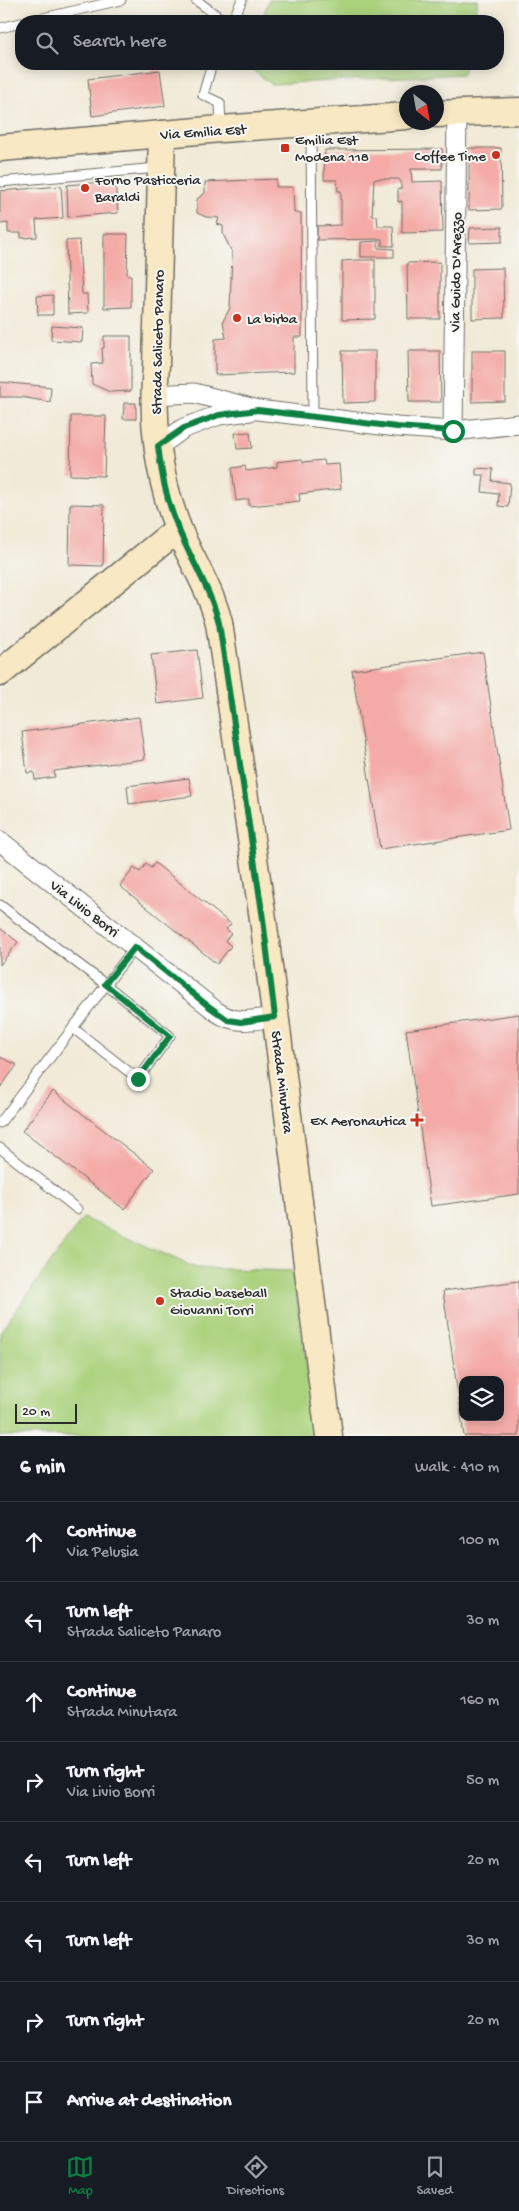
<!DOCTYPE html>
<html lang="en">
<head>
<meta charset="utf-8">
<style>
	:root { --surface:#171b24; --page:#242831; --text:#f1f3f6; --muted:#9ea1a6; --line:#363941; --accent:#0b8043 }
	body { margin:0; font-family:"Gochi Hand",sans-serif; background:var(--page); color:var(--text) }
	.controls { position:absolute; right:15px; bottom:15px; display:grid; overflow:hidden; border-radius:10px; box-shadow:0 2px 12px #0003 }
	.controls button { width:45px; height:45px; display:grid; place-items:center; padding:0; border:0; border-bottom:1px solid var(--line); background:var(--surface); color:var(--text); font:25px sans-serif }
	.compass { position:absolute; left:399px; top:85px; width:45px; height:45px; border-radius:50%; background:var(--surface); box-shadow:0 2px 12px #0003; rotate:149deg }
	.scale { position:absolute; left:15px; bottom:12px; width:62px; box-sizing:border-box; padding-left:5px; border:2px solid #2b2b2b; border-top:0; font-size:14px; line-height:18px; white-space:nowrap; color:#2b2b2b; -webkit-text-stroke:4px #f6f6f2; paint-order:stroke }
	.stop { position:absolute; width:15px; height:15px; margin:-11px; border:4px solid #0b8043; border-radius:50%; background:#fff }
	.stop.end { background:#0b8043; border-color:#fff; box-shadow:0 1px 5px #0008 }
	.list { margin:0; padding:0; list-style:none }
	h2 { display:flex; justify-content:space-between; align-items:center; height:65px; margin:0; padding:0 20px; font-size:21px }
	h2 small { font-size:16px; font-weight:400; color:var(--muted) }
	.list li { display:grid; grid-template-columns:32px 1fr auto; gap:15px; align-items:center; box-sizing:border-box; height:80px; padding:0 20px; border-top:1px solid var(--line) }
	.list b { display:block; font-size:19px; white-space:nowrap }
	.list p { margin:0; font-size:16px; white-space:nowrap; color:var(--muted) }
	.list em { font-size:16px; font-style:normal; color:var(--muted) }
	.icon { flex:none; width:28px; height:28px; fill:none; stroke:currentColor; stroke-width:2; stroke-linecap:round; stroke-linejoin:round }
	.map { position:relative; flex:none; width:519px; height:1436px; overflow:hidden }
	.search { position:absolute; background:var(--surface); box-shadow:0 2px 12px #0003; left:15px; right:15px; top:15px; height:55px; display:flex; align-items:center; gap:12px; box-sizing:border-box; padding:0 18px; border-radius:20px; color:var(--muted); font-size:19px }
	.sheet { height:705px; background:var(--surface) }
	nav { display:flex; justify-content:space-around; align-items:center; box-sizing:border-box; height:70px; border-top:1px solid var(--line); background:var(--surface); font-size:14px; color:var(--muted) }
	nav a { display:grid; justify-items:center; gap:2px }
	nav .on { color:var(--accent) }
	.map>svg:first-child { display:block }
</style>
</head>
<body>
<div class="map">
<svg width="519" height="1436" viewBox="0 0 519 1436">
	<rect width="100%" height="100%" fill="#f6f6f2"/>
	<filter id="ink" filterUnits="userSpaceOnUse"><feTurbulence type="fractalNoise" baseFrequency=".02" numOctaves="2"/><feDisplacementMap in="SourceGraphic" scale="10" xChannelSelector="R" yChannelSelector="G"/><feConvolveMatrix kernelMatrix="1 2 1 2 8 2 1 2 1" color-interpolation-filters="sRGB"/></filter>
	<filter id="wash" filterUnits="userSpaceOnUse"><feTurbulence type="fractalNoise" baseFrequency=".0096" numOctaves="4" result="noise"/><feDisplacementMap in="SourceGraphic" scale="20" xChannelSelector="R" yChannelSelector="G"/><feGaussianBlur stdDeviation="1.12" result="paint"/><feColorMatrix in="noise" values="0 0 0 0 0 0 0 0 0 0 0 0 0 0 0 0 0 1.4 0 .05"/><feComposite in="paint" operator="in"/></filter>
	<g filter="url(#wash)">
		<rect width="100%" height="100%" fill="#f1ead7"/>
		<g fill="#aad17b" stroke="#6a7e53">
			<path d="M269,0h209l-4,21h-213z"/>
			<path d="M251,64h214l-2,10 -192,10 -17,-13z"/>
			<path d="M83,1218l113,50 96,3 26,165h-318v-104z"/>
		</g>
		<g id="blocks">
			<g fill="#f4aba8" fill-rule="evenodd">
				<path d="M160,70l5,36 -73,10 -4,-37z"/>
				<path d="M469,148h32l1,61 -33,1z"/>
				<path d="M442,149v20h-31l1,13 30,-1 1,51 -41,1v-32l-4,1v-13h3v-7l-2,-3h-25l-2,37h5l1,10h15l1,20h-12v-7l-65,1v-14l24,-1v-34h-3l-1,-11h-13l1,-30z"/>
				<path d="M276,179v8h17l1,26h7l1,124h-8v35l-79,3v-36l11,-1 -3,-17 7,-13 2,-56 -9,-18v-8l-6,-2 2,-6 -13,-1 -9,-4v-14l8,-6v-11z"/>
				<path d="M115,181l3,32 -50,4 -1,-32z"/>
				<path d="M61,186l2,32 -27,2 1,17 -16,1v-5h-13v-10l-8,1v-33z"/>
				<path d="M502,227v15l-33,1 1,-15z"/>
				<path d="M104,234h24l-1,41h4v32l-27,1z"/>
				<path d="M79,240l3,54h5l1,19 -20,1 -2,-73z"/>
				<path d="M378,241v7l16,1v8h-33v-15z"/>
				<path d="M357,260h18v59l-33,1v-59z"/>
				<path d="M440,262v57h-32l-1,-56z"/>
				<path d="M503,268l1,50 -32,1v-50z"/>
				<path d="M53,295v20h-15l-1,-19z"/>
				<path d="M52,326l31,2 -1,14 -31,-2z"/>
				<path d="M104,336h27v55l-21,1 -18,-8 -1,-20 12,-1 -1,-15h2z"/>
				<path d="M342,351h33v51l-32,1z"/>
				<path d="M408,351h32l1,51h-32z"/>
				<path d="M472,351h33v50l-33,1z"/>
				<path d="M0,382l51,5 -1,15 -29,-5h-21z"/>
				<path d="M124,403h12v16h-13z"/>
				<path d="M71,416h35l-2,60 -34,-1z"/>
				<path d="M250,432l2,16 -15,1 -2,-16z"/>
				<path d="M302,459l1,3 21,-2 1,5 14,-1 2,25 -42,5 1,7 -51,5v-7l-13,2 -4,-33 13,-2 1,5 31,-4v-5z"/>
				<path d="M476,468l17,1 -1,12 18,2 -2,24 -10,-1 1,-12 -17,-2 2,-17h-8z"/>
				<path d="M70,504l34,1 -1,61 -34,-1z"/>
				<path d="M197,650l6,48 -46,6 -6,-49z"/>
				<path d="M483,652l26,178 -129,19 -28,-179z"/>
				<path d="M139,717l6,42 -91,12 1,6 -20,3 -1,-8 -7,1 -5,-41z"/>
				<path d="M189,778l3,18 -63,8 -2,-18z"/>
				<path d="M155,863l76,61 -5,5 5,4 -6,8 6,5 -14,18 -97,-78 14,-18 6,4 6,-8 5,4z"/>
				<path d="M0,928l18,14 -18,23z"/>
				<path d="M519,1014v180l-88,12 -25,-176z"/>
				<path d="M0,1057l17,8 -17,23z"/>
				<path d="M53,1091l101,78 -30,40 -102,-78z"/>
				<path d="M519,1281v155h-55l-21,-145zM463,1380h37v37h-37z"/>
			</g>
		</g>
	</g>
	<g filter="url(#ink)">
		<use href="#blocks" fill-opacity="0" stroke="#706e67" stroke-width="1"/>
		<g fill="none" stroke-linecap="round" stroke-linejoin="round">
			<defs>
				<g id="lane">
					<path d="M196,0l28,21"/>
					<path d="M30,21l91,-21"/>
					<path d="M232,21l10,-21"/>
					<path d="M0,28l21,-5"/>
					<path d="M212,64l-9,31 17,8 1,23"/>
					<path d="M311,125l2,292"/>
					<path d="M0,182l158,-14"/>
					<path d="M0,905l105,79 65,52 -32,43 -65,-51"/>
					<path d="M0,1123l135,-176"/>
					<path d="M0,1148l77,61"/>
				</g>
				<g id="street">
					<path d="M153,395l41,-2 64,17 139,17 56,4 66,-7"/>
					<path d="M453,431l4,-318"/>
					<path d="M159,446l25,-18 35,-13 31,-4"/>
					<path d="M0,841l217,171c19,13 36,8 58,5"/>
				</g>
				<g id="secondary">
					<path d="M436,114l83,-3"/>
					<path d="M162,134l-6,232c-5,53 2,111 22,162 13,33 32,59 41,95l44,296 66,517"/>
					<path d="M0,148l221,-19 185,-13"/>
					<path d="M0,673l178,-144"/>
				</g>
			</defs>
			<use href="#lane" stroke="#706e67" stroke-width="11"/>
			<use href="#street" stroke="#706e67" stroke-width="21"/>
			<use href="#secondary" stroke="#706e67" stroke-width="29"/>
			<use href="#lane" stroke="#fff" stroke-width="9"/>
			<use href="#street" stroke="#fff" stroke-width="19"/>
			<use href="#secondary" stroke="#f8e8c3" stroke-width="26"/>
		</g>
	</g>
	<g fill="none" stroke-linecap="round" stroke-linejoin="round" filter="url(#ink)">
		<path stroke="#0b8043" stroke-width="6" d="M138,1079l32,-43 -65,-52 30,-37 72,58 21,15 13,2 34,-5 -12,-98 -44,-296c-9,-35 -28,-63 -41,-95 -12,-30 -16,-51 -20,-82l26,-18 35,-13 39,-5 139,17 56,4"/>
	</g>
	<g fill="#c8321e" stroke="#f6f6f2" stroke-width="2">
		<rect x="280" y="143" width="10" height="10" rx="2.5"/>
		<circle cx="496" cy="155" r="5"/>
		<circle cx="85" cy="188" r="5"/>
		<circle cx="237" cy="318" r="5"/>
		<path d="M414.5 1112.5h5v5h5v5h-5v5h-5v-5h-5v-5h5z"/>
		<circle cx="160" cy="1301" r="5"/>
	</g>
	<g text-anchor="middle" stroke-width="4" stroke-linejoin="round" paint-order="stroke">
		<g font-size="15" fill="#2b2b2b" stroke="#f6f6f2">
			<text transform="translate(203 131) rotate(-4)" y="5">Via Emilia Est</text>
			<text transform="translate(455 272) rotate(-89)" y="5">Via Guido D'Arezzo</text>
			<text transform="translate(157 342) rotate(-89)" y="5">Strada Saliceto Panaro</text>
			<text transform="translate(85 908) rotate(38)" y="5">Via Livio Borri</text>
			<text transform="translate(283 1082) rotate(83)" y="5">Strada Minutara</text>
		</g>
		<g font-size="15" fill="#2b2b2b" stroke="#f6f6f2" text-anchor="start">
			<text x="295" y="144">Emilia Est<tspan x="295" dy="17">Modena 118</tspan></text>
			<text x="486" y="160" text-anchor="end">Coffee Time</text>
			<text x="95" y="184">Forno Pasticceria<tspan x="95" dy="17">Baraldi</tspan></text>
			<text x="247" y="323">La birba</text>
			<text x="406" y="1125" text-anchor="end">EX Aeronautica</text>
			<text x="170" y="1297">Stadio baseball<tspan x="170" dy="17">Giovanni Torri</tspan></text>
		</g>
	</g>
</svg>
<div class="controls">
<button><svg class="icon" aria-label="layers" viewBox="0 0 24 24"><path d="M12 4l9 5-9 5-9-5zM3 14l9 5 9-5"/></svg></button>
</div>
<svg class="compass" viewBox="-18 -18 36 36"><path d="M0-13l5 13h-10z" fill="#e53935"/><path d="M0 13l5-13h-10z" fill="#9ea1a6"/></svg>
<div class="scale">20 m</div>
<div class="stop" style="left:453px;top:431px"></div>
<div class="stop end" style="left:138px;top:1079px"></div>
<div class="search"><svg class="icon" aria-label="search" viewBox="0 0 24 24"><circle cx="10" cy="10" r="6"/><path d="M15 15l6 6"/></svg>Search here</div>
</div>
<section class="sheet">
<h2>6 min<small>Walk · 410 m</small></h2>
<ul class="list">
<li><svg class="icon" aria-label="ahead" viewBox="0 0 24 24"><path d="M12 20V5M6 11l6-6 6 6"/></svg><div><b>Continue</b><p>Via Pelusia</p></div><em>100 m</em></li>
<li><svg class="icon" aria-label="left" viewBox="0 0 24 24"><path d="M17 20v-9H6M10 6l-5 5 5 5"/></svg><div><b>Turn left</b><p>Strada Saliceto Panaro</p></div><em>30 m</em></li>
<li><svg class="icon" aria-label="ahead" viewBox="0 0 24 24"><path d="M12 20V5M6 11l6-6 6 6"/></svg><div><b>Continue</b><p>Strada Minutara</p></div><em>160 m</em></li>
<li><svg class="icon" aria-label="right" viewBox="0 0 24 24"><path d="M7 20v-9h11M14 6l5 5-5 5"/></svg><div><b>Turn right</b><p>Via Livio Borri</p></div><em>50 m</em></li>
<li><svg class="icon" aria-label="left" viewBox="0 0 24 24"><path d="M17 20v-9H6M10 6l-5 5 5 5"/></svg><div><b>Turn left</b></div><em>20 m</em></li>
<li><svg class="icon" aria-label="left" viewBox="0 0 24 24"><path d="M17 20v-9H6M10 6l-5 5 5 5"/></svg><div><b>Turn left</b></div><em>30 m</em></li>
<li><svg class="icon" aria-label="right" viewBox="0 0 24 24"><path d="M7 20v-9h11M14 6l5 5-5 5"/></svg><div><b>Turn right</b></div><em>20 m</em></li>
<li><svg class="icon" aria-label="arrive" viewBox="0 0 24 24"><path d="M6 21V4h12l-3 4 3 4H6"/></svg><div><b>Arrive at destination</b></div></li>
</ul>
</section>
<nav>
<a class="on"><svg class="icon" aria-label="map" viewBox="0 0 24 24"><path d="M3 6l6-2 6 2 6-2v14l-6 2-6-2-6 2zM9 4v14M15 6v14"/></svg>Map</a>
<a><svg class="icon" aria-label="directions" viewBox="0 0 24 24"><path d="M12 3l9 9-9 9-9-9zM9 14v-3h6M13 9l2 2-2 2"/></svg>Directions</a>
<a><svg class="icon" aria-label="saved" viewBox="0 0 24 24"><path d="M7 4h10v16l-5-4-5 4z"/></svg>Saved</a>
</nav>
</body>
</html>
